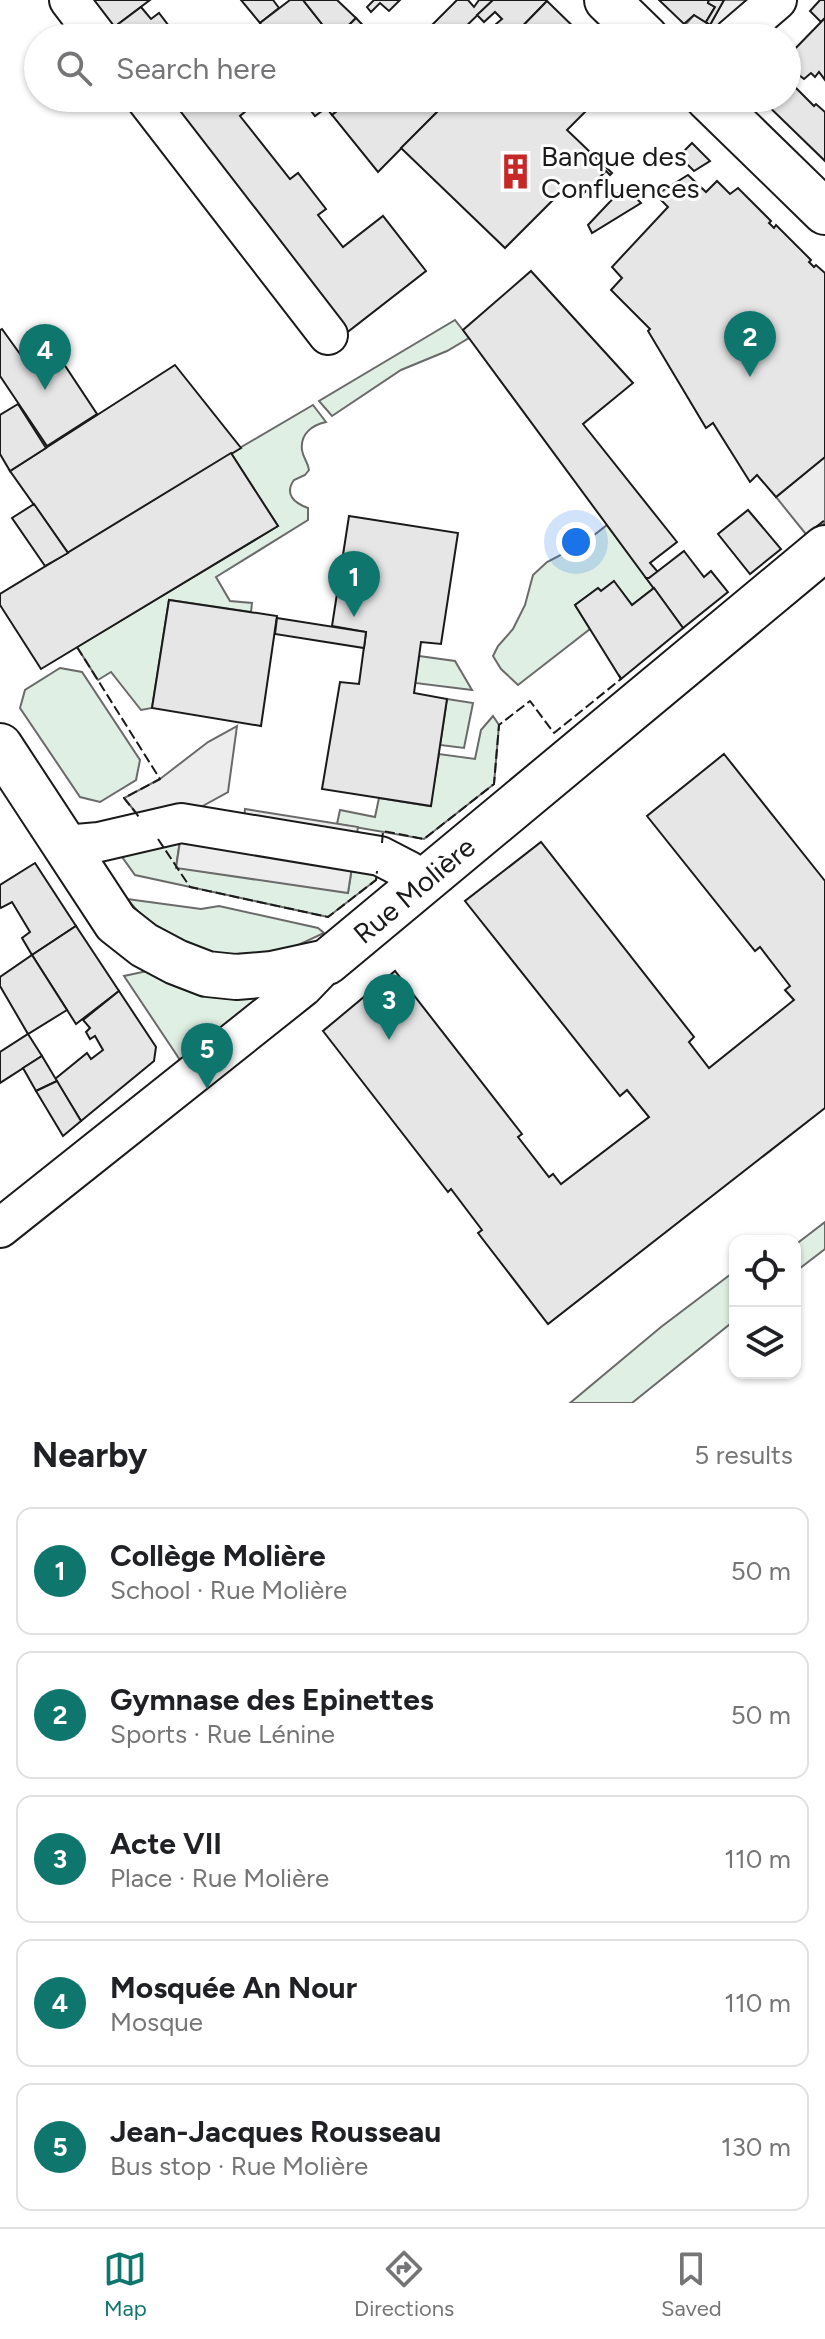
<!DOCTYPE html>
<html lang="en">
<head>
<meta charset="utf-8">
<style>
	:root { --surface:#fff; --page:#f2f2f2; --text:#202124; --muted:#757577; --line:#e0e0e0; --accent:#0f766e }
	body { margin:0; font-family:Figtree,sans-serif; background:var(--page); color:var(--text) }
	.controls { position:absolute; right:24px; bottom:24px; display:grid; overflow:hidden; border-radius:16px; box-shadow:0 2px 6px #0004 }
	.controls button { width:72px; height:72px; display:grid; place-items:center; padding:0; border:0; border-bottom:2px solid var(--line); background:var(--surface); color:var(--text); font:40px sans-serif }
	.you { position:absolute; left:576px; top:542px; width:28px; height:28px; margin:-20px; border:6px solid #fff; border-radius:50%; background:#1a73e8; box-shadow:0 0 0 12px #1a73e833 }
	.badge { display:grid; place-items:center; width:52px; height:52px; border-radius:50%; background:var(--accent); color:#fff; font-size:26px; font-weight:700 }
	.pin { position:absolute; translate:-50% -66px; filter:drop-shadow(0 2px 4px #0008) }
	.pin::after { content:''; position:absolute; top:42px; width:28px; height:24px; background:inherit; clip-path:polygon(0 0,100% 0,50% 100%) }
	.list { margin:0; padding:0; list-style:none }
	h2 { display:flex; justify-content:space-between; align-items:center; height:104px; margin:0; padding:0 32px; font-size:34px }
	h2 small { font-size:26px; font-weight:400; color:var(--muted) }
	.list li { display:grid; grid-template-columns:52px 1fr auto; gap:24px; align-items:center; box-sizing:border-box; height:128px; margin:0 16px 16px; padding:0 16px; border:2px solid var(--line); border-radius:16px }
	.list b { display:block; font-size:30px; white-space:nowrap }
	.list p { margin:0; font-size:26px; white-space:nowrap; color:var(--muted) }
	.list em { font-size:26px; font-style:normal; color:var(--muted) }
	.icon { flex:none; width:44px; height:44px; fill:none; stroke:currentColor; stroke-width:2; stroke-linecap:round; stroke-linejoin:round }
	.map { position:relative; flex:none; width:825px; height:1403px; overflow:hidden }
	.search { position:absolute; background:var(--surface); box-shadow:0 2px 6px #0004; left:24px; right:24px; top:24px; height:88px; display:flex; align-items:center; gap:20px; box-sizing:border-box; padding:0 28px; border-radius:44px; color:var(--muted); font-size:30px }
	.sheet { height:824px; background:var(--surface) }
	nav { display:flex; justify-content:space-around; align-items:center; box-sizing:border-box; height:112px; border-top:2px solid var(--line); background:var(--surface); font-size:22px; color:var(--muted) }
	nav a { display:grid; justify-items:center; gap:4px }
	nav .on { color:var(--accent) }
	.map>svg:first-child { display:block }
</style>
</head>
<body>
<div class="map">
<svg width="825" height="1403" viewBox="0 0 825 1403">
	<rect width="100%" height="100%" fill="#fff"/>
	<g fill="#e0efe3" stroke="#6a6a6a" stroke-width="2">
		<path d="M455,320l14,18 -22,13 -46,19 -69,46 -13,-15z"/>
		<path d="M313,405l13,17c-14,3 -26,12 -24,28 1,8 6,12 7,20l-4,5 -11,5c-10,14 0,23 14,28v12l-92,57 14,24 22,2 -1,9 -82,-12 -17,108 -11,2 -30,-38 -13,8 -21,-33 201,-121 -47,-73z"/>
		<path d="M607,525l47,63 -22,17 -18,-23 -13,9 -3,-3 -23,17 15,24 -72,56 -17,-16 -8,-13 5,-10 15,-17 12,-24 8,-30 14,-13 37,-19z"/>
		<path d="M419,656l36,5 17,29 -57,-7z"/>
		<path d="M60,668l22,4 58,88 -4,20 -36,22 -20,-5 -60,-89 5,-18z"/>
		<path d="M447,699l26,4 -9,45 -24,-3z"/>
		<path d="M493,716l6,9 -5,59 -70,55 -87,-15 3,-14 35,7 4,-19 51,8 9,-52 36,5 6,-29z"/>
		<path d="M180,841l-4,26 172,25 4,-24 25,3 -1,9 -48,37 -193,-42 -20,-28z"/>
		<path d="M127,899l74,10 18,-3 99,22 6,5 -45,21 -61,1 -29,-7 -40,-24z"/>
		<path d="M147,971c36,26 87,30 130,24l-95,74 -7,-5 5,-4 -56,-84z"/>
		<path d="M825,1222v27l-30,23v-27z"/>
		<path d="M735,1271v49l-103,83h-62l91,-76z"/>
	</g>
	<g fill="#ededed" stroke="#6a6a6a" stroke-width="2">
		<path d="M724,0h46l-45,38h-24l-15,-14 8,-9 16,10z"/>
		<path d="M825,457v66l-16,15 -33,-41z"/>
		<path d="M237,726l-9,66 -27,15 7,8 36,5 1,-11 113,18 -10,66 -172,-25 4,-27 -38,-21 -18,-22 36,-19 48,-37z"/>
	</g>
	<g fill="#e6e6e6" stroke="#1a1a1a" stroke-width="2">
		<path d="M81,0h69l-41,31z"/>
		<path d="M241,0h32l6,8 -19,15z"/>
		<path d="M290,0h13l30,38h-62l-11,-15z"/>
		<path d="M303,0h34l19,18 -20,20h-3z"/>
		<path d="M374,0h26l-11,11 -9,-8 -9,9 -4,-5z"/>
		<path d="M457,0h11l6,7 5,-7h14l-39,38h-35z"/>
		<path d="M493,0h53l1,1 -36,37h-14l6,-6 -7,-8 6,-5 -7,-7 -11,10 -7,-7z"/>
		<path d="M659,0h50l-1,3 7,4 -9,15 4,3 -16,-10 -10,9z"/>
		<path d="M709,0h15l-14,25 -4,-3 9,-15 -7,-4z"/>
		<path d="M820,0h5v18l-4,4 -11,-11z"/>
		<path d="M547,1l38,37h-74z"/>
		<path d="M141,7l10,12 8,-6 19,25h-64l-5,-7z"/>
		<path d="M356,18l19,20h-39z"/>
		<path d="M825,18v62l-6,-8 -4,5 -4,-4 -7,6 -5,-4 -8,8 23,23 2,-2 9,8v49l-65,-63h27v-41z"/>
		<path d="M161,98h77l9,12 -7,6 50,63 8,-6 28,36 -8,6 25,32 40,-31 43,55 -81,63z"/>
		<path d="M301,98h18l7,10 -11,8z"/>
		<path d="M319,98h24l4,5 -15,12z"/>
		<path d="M354,98h26l6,7 8,-7h57l-73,74 -46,-57z"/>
		<path d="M451,98h148l-32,32 45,43 -2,2 -4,-4 -24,24 -12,-12 -65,65 -104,-100z"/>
		<path d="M692,143l18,18 -16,10 -15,-15z"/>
		<path d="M688,175l18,17 11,-11 13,13 8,-6 33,33 -2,2 5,5 2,-3 35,35 -2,2 5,5 2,-2 9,8v184l-49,40 -19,-22 -7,7 -37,-59 -7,5 -58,-97 2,-2 -39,-39 11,-12 -10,-11 56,-60 -12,-12z"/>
		<path d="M622,183l19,20 -49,30 -4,-8 35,-37 -3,-4z"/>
		<path d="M531,271l102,112 -50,41 94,118 -27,21 8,9 -9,6h-3l-183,-248z"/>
		<path d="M2,329l18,25 26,-17 51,77 -50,32 -47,-70v-46z"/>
		<path d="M175,365l66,83 -173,105 -58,-82z"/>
		<path d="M18,404l28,44 -36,23 -10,-17v-39z"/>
		<path d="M231,453l47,73 -237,143 -41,-64v-11z"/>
		<path d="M34,504l34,49 -23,13 -33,-48z"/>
		<path d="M748,510l33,39 -31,25 -32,-40z"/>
		<path d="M349,516l109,17 -17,111 -20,-2 -7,51 33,6 -16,107 -109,-17 18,-107 19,2 7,-52 -34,-6z"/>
		<path d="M684,551l20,26 7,-6 17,21 -45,36 -37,-50h3z"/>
		<path d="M614,581l18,24 22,-17 29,40 -62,51 -46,-74 23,-17 3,3z"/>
		<path d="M169,600l108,16 -16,110 -109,-18z"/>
		<path d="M277,618l89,14 -2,16 -89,-14z"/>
		<path d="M724,754l101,127v227l-277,216 -70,-91 4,-3 -31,-41 -3,3 -125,-161 72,-60 127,163 -4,3 31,40 4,-3 8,10 88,-67 -22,-27 -7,6 -155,-195 76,-59 153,195 -5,5 20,26 85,-68 -9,-10 5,-4 -30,-39 -5,4 -108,-135z"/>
		<path d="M35,863l41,63 -44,29 -10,-17 8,-6 -18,-30 -11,6 -1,-2v-21z"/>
		<path d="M76,926l43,65 -43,33 -44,-69z"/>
		<path d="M32,955l35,55 -39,24 -28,-48v-9z"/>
		<path d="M119,991l37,56 -2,14 -73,60 -26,-42 32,-26 4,6 12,-9 -8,-14 -5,3 -4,-7 4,-4 -7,-8z"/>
		<path d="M28,1034l14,22 -42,27v-31z"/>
		<path d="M42,1056l15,25 -21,10 -13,-23z"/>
		<path d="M57,1081l24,40 -18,15 -27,-45z"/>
	</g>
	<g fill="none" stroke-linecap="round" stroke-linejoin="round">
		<defs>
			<g id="minor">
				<path d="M69,0l29,38"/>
				<path d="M733,38l44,-38"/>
				<path d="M145,98l183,237"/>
				<path d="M65,845l34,-3 82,-19 199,33 29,15 11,13"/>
				<path d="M0,1228l303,-241 24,-25"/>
			</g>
			<g id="major">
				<path d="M607,0l39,38"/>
				<path d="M708,98l117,114"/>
				<path d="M0,746l116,177 28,22 32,17 31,12 29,3 36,-3 55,-12 498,-414"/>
			</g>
		</defs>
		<use href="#minor" stroke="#1a1a1a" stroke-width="42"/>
		<use href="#major" stroke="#1a1a1a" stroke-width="48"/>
		<use href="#minor" stroke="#fff" stroke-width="38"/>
		<use href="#major" stroke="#fff" stroke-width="44"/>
		<g stroke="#1a1a1a" stroke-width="2" stroke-dasharray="10 4" stroke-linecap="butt">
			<path d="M684,24l17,14"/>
			<path d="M816,527l9,-7"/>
			<path d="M77,647l83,132 -36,19 15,19"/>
			<path d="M158,839l32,48 138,30 48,-37 1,-9"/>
			<path d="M382,843l1,-12 41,8 70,-55 5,-59 31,-24 24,32 67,-54 -2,-4"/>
		</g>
	</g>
	<defs>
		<symbol id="building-bare" viewBox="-9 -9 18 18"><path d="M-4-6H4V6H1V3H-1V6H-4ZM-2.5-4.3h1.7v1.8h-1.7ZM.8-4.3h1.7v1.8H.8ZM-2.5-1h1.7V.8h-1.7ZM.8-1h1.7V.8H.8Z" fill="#c62828" stroke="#fff" stroke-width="2.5" paint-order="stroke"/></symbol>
	</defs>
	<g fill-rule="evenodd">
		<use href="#building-bare" x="490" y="146" width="51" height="51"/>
	</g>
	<g text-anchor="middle" stroke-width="6" stroke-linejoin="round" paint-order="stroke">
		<g font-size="28" fill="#1a1a1a" stroke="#fff" text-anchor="start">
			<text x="541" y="166">Banque des<tspan x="541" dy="32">Confluences</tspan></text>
		</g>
		<g font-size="28" fill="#1a1a1a" stroke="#fff">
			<text transform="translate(414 890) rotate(-40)" y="10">Rue Molière</text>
		</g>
	</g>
</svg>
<div class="controls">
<button><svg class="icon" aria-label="locate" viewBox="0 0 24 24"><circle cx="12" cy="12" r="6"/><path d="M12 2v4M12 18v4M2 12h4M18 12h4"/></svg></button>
<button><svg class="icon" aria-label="layers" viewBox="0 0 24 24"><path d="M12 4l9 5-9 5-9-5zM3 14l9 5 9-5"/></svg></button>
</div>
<div class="you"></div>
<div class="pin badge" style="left:354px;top:617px">1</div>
<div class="pin badge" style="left:750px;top:377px">2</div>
<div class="pin badge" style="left:389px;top:1040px">3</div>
<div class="pin badge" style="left:45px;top:390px">4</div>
<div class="pin badge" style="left:207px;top:1089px">5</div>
<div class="search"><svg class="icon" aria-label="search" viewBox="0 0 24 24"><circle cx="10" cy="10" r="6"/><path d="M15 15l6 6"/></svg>Search here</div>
</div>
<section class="sheet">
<h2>Nearby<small>5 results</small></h2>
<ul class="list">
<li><span class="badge">1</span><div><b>Collège Molière</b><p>School · Rue Molière</p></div><em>50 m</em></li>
<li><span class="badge">2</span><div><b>Gymnase des Epinettes</b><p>Sports · Rue Lénine</p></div><em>50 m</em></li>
<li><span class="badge">3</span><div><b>Acte VII</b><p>Place · Rue Molière</p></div><em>110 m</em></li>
<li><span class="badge">4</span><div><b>Mosquée An Nour</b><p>Mosque</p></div><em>110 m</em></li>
<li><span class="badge">5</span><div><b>Jean-Jacques Rousseau</b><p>Bus stop · Rue Molière</p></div><em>130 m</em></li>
</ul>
</section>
<nav>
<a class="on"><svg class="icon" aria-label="map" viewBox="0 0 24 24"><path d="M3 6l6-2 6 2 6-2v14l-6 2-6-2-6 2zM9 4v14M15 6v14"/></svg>Map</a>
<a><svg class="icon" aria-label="directions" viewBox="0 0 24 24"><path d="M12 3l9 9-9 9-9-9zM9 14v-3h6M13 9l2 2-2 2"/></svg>Directions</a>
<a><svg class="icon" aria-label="saved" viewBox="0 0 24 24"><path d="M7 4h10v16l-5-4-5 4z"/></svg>Saved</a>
</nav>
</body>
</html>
